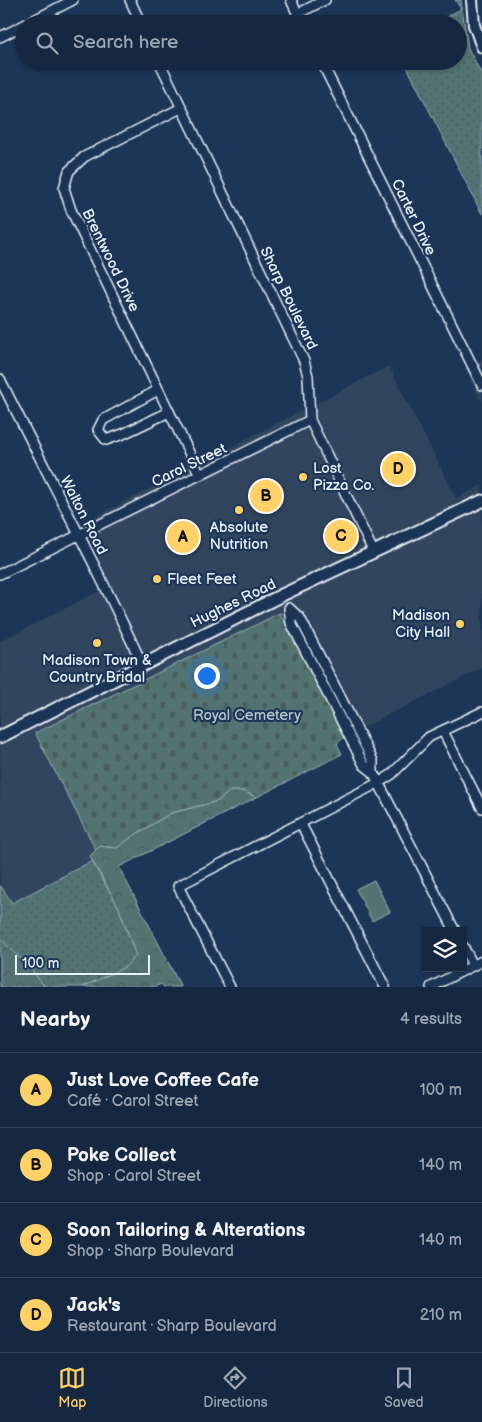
<!DOCTYPE html>
<html lang="en">
<head>
<meta charset="utf-8">
<style>
	:root { --surface:#162841; --page:#23344c; --text:#f1f3f6; --muted:#9ea6b1; --line:#35445a; --accent:#ffd166 }
	body { margin:0; font-family:"Balsamiq Sans",sans-serif; background:var(--page); color:var(--text) }
	.controls { position:absolute; right:15px; bottom:15px; display:grid; overflow:hidden; border-radius:0px; box-shadow:0 1px 4px #0004 }
	.controls button { width:45px; height:45px; display:grid; place-items:center; padding:0; border:0; border-bottom:1px solid var(--line); background:var(--surface); color:var(--text); font:25px sans-serif }
	.scale { position:absolute; left:15px; bottom:12px; width:135px; box-sizing:border-box; padding-left:5px; border:2px solid #e8f1f8; border-top:0; font-size:14px; line-height:18px; white-space:nowrap; color:#e8f1f8; -webkit-text-stroke:4px #1d3557; paint-order:stroke }
	.you { position:absolute; left:206px; top:675px; width:18px; height:18px; margin:-12px; border:4px solid #fff; border-radius:50%; background:#1a73e8; box-shadow:0 0 0 8px #1a73e833 }
	.badge { display:grid; place-items:center; width:32px; height:32px; border-radius:50%; background:var(--accent); color:#111; font-size:16px; font-weight:700 }
	.pin { position:absolute; translate:-50% -50%; border:2px solid #fff; box-shadow:0 1px 5px #0006 }
	.list { margin:0; padding:0; list-style:none }
	h2 { display:flex; justify-content:space-between; align-items:center; height:65px; margin:0; padding:0 20px; font-size:21px }
	h2 small { font-size:16px; font-weight:400; color:var(--muted) }
	.list li { display:grid; grid-template-columns:32px 1fr auto; gap:15px; align-items:center; box-sizing:border-box; height:75px; padding:0 20px; border-top:1px solid var(--line) }
	.list b { display:block; font-size:19px; white-space:nowrap }
	.list p { margin:0; font-size:16px; white-space:nowrap; color:var(--muted) }
	.list em { font-size:16px; font-style:normal; color:var(--muted) }
	.icon { flex:none; width:28px; height:28px; fill:none; stroke:currentColor; stroke-width:2; stroke-linecap:round; stroke-linejoin:round }
	.map { position:relative; flex:none; width:482px; height:987px; overflow:hidden }
	.search { position:absolute; background:var(--surface); box-shadow:0 1px 4px #0004; left:15px; right:15px; top:15px; height:55px; display:flex; align-items:center; gap:12px; box-sizing:border-box; padding:0 18px; border-radius:28px; color:var(--muted); font-size:19px }
	.sheet { height:365px; background:var(--surface) }
	nav { display:flex; justify-content:space-around; align-items:center; box-sizing:border-box; height:70px; border-top:1px solid var(--line); background:var(--surface); font-size:14px; color:var(--muted) }
	nav a { display:grid; justify-items:center; gap:2px }
	nav .on { color:var(--accent) }
	.map>svg:first-child { display:block }
</style>
</head>
<body>
<div class="map">
<svg width="482" height="987" viewBox="0 0 482 987">
	<defs>
		<pattern id="grass-dots" width="8" height="8" patternUnits="userSpaceOnUse" patternTransform="scale(1.25)"><rect width="8" height="8" fill="#527372"/><path d="M2 2h.1M6 6h.1" fill="none" stroke="#4b5b5c" stroke-width="1.8" stroke-linecap="round"/></pattern>
		<pattern id="forest-crowns" width="20" height="18" patternUnits="userSpaceOnUse" patternTransform="scale(1.25)"><rect width="20" height="18" fill="#527372"/><path d="M2 6a3 3 0 1 1 6 0M12 15a3 3 0 1 1 6 0" fill="none" stroke="#4b5b5c"/></pattern>
		<pattern id="cemetery-stones" width="16" height="16" patternUnits="userSpaceOnUse" patternTransform="scale(1.25)"><rect width="16" height="16" fill="#527372"/><path d="M2 7V4a2 2 0 0 1 4 0v3zM10 15v-3a2 2 0 0 1 4 0v3z" fill="#4b5b5c"/></pattern>
	</defs>
	<rect width="100%" height="100%" fill="#1d3557"/>
	<filter id="ink" filterUnits="userSpaceOnUse"><feTurbulence type="fractalNoise" baseFrequency=".02" numOctaves="2"/><feDisplacementMap in="SourceGraphic" scale="10" xChannelSelector="R" yChannelSelector="G"/><feConvolveMatrix kernelMatrix="1 2 1 2 8 2 1 2 1" color-interpolation-filters="sRGB"/></filter>
	<g filter="url(#ink)">
		<g fill="#33445e">
			<path d="M482,359v44l-17,-35z"/>
			<path d="M389,366l67,132 26,-13v183l-138,69 -41,-82 -24,-42 -244,120 61,117 -6,6 2,5 -80,42 -12,-18v-244l111,-56 -30,-61z"/>
		</g>
		<g fill="url(#grass-dots)" stroke="#9db2b5">
			<path d="M455,0h6l7,48 14,27v139l-78,-153h54v-37h-25l28,-15z"/>
			<path d="M92,861l27,47 17,48 -11,11 -42,20h-38l-15,-19 -30,-30v-53l12,18z"/>
		</g>
		<g fill="url(#forest-crowns)" stroke="#9db2b5">
			<path d="M230,791h13l14,6 -138,70 62,120h-17l-3,-3 -7,3h-71l42,-20 11,-11 -17,-48 -29,-52 10,-10 17,2 16,-12 38,-23 47,-12z"/>
			<path d="M0,938l30,30 15,19h-45z"/>
		</g>
		<path fill="url(#cemetery-stones)" stroke="#9db2b5" d="M280,613l64,124 -7,7 5,10 -85,43 -14,-6h-13l-12,10 -47,12 -38,23 -16,12 -17,-2 -4,4 -61,-117z"/>
		<path fill="#527372" stroke="#9db2b5" d="M374,880l16,32 -18,9 -16,-32z"/>
		<g fill="none" stroke-linecap="round" stroke-linejoin="round">
			<defs>
				<g id="minor">
					<path d="M130,0l11,24"/>
					<path d="M291,0l11,24"/>
					<path d="M297,14l28,-14"/>
					<path d="M26,24l47,-24"/>
					<path d="M0,37l24,-12"/>
					<path d="M159,61l145,300 4,15 2,44 64,133"/>
					<path d="M321,61l161,324"/>
					<path d="M181,108l-97,49 -15,14 -5,17 7,22 129,265"/>
					<path d="M0,379c47,95 98,189 142,285"/>
					<path d="M158,390l-55,30 -5,10 8,10 17,-6 46,-22"/>
					<path d="M0,574l310,-154"/>
					<path d="M443,731l39,77"/>
					<path d="M373,772v-11l-73,-143 -11,-10 2,15 73,142 9,7 82,159"/>
					<path d="M301,824l84,163"/>
					<path d="M463,946l10,19"/>
					<path d="M230,987l-52,-101 200,-103 13,-8 38,-38 53,-25"/>
					<path d="M431,987l51,-26"/>
				</g>
				<path id="tertiary" d="M472,0l2,25 8,22"/>
				<path id="secondary" d="M0,737l282,-142 200,-94"/>
			</defs>
			<use href="#minor" stroke="#e8f1f8" stroke-width="12"/>
			<use href="#tertiary" stroke="#e8f1f8" stroke-width="14"/>
			<use href="#secondary" stroke="#e8f1f8" stroke-width="15"/>
			<use href="#minor" stroke="#1d3557" stroke-width="9"/>
			<use href="#tertiary" stroke="#1d3557" stroke-width="10"/>
			<use href="#secondary" stroke="#1d3557" stroke-width="11"/>
		</g>
	</g>
	<g fill="#ffd166" stroke="#1d3557" stroke-width="2">
		<circle cx="303" cy="477" r="5"/>
		<circle cx="239" cy="510" r="5"/>
		<circle cx="157" cy="579" r="5"/>
		<circle cx="460" cy="624" r="5"/>
		<circle cx="97" cy="643" r="5"/>
	</g>
	<g text-anchor="middle" stroke-width="4.5" stroke-linejoin="round" paint-order="stroke">
		<g font-size="15" fill="#e8f1f8" stroke="#1d3557">
			<text transform="translate(414 217) rotate(64)" y="5">Carter Drive</text>
			<text transform="translate(111 260) rotate(64)" y="5">Brentwood Drive</text>
			<text transform="translate(289 298) rotate(64)" y="5">Sharp Boulevard</text>
			<text transform="translate(189 465) rotate(-26)" y="5">Carol Street</text>
			<text transform="translate(84 515) rotate(63)" y="5">Walton Road</text>
			<text transform="translate(233 603) rotate(-26)" y="5">Hughes Road</text>
		</g>
		<g font-size="15" fill="#e8f1f8" stroke="#1d3557" text-anchor="start">
			<text x="313" y="473">Lost<tspan x="313" dy="17">Pizza Co.</tspan></text>
			<text x="239" y="532" text-anchor="middle">Absolute<tspan x="239" dy="17">Nutrition</tspan></text>
			<text x="167" y="584">Fleet Feet</text>
			<text x="450" y="620" text-anchor="end">Madison<tspan x="450" dy="17">City Hall</tspan></text>
			<text x="97" y="665" text-anchor="middle">Madison Town &amp;<tspan x="97" dy="17">Country Bridal</tspan></text>
		</g>
		<g font-size="15" fill="#b4c5c9" stroke="#1d3557">
			<text x="247" y="720">Royal Cemetery</text>
		</g>
	</g>
</svg>
<div class="controls">
<button><svg class="icon" aria-label="layers" viewBox="0 0 24 24"><path d="M12 4l9 5-9 5-9-5zM3 14l9 5 9-5"/></svg></button>
</div>
<div class="scale">100 m</div>
<div class="you"></div>
<div class="pin badge" style="left:183px;top:537px">A</div>
<div class="pin badge" style="left:266px;top:496px">B</div>
<div class="pin badge" style="left:341px;top:536px">C</div>
<div class="pin badge" style="left:398px;top:469px">D</div>
<div class="search"><svg class="icon" aria-label="search" viewBox="0 0 24 24"><circle cx="10" cy="10" r="6"/><path d="M15 15l6 6"/></svg>Search here</div>
</div>
<section class="sheet">
<h2>Nearby<small>4 results</small></h2>
<ul class="list">
<li><span class="badge">A</span><div><b>Just Love Coffee Cafe</b><p>Café · Carol Street</p></div><em>100 m</em></li>
<li><span class="badge">B</span><div><b>Poke Collect</b><p>Shop · Carol Street</p></div><em>140 m</em></li>
<li><span class="badge">C</span><div><b>Soon Tailoring &amp; Alterations</b><p>Shop · Sharp Boulevard</p></div><em>140 m</em></li>
<li><span class="badge">D</span><div><b>Jack's</b><p>Restaurant · Sharp Boulevard</p></div><em>210 m</em></li>
</ul>
</section>
<nav>
<a class="on"><svg class="icon" aria-label="map" viewBox="0 0 24 24"><path d="M3 6l6-2 6 2 6-2v14l-6 2-6-2-6 2zM9 4v14M15 6v14"/></svg>Map</a>
<a><svg class="icon" aria-label="directions" viewBox="0 0 24 24"><path d="M12 3l9 9-9 9-9-9zM9 14v-3h6M13 9l2 2-2 2"/></svg>Directions</a>
<a><svg class="icon" aria-label="saved" viewBox="0 0 24 24"><path d="M7 4h10v16l-5-4-5 4z"/></svg>Saved</a>
</nav>
</body>
</html>
